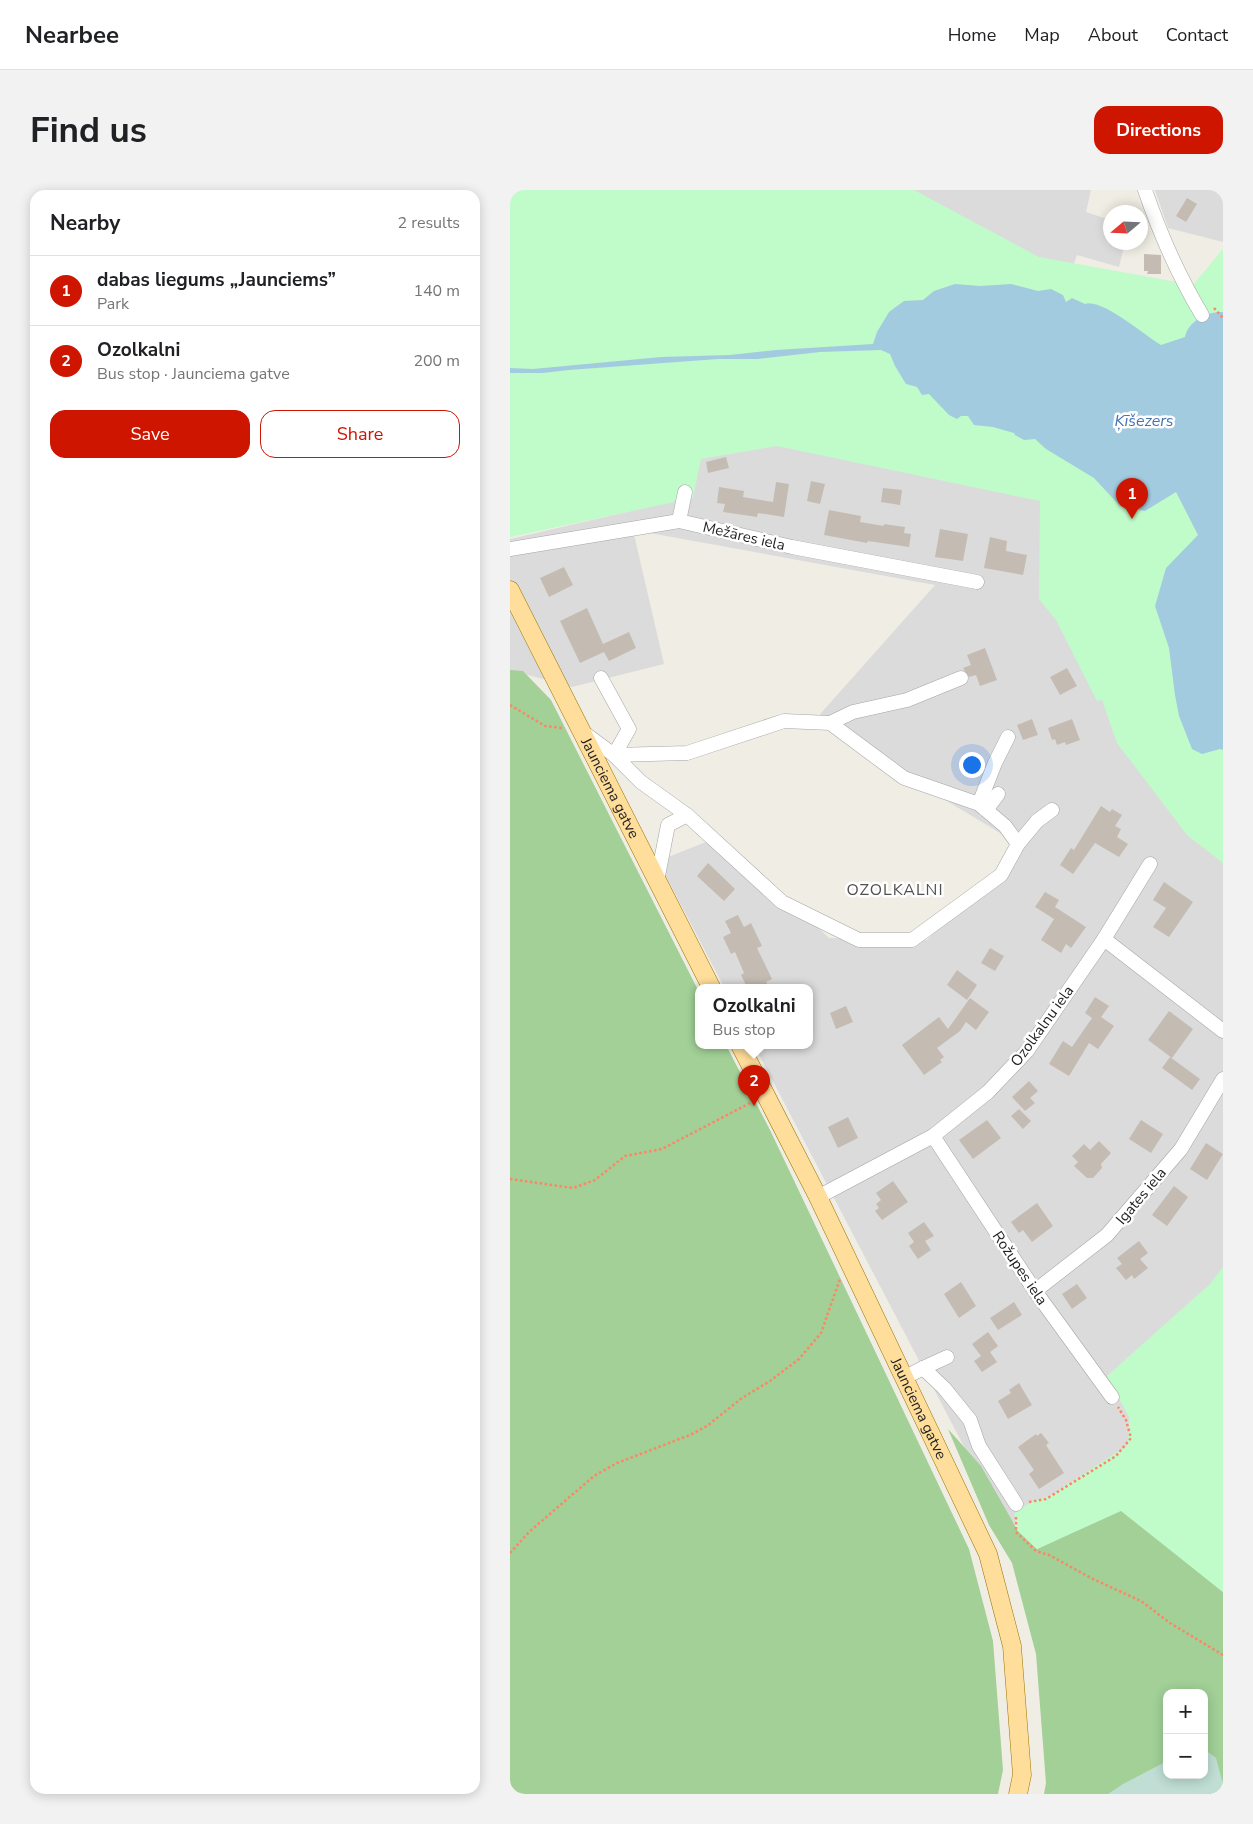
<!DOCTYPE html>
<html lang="en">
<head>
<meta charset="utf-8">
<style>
	:root { --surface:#fff; --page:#f2f2f2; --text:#202124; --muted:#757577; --line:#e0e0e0; --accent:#cd1500 }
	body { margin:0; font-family:"Nunito Sans",sans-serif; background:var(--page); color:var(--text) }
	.controls { position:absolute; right:15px; bottom:15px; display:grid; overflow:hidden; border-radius:10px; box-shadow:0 2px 12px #0003 }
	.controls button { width:45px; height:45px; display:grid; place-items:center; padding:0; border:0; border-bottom:1px solid var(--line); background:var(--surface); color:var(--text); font:25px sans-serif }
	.compass { position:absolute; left:593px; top:15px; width:45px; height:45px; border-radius:50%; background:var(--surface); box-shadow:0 2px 12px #0003; rotate:251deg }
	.you { position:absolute; left:461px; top:574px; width:18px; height:18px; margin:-12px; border:4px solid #fff; border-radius:50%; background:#1a73e8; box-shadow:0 0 0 8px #1a73e833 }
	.badge { display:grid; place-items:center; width:32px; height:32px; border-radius:50%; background:var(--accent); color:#fff; font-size:16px; font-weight:700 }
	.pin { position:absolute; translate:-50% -41px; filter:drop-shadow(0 1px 2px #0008) }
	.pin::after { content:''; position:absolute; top:26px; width:18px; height:15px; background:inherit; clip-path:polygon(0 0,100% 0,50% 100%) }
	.popup { position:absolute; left:185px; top:794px; width:118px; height:65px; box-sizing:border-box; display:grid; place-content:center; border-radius:10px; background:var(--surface); filter:drop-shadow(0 1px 4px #0005); font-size:16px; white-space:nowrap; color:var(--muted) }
	.popup b { font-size:19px; color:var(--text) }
	.popup::after { content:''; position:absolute; left:50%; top:100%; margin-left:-10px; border:10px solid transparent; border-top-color:var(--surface) }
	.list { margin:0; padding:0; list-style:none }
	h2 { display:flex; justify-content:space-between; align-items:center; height:65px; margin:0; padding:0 20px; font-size:21px }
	h2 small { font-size:16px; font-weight:400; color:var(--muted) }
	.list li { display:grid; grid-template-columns:32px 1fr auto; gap:15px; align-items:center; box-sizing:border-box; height:70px; padding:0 20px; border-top:1px solid var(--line) }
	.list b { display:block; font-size:19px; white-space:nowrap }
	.list p { margin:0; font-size:16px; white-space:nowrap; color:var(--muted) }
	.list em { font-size:16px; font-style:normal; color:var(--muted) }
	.actions { display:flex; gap:10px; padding:15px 20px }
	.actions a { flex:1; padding:11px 0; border:1px solid var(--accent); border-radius:15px; text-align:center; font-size:18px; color:var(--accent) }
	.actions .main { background:var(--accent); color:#fff }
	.map { position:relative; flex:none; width:713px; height:1604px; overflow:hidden; border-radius:15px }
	header { display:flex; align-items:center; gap:30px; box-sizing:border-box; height:70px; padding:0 25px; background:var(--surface); border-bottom:1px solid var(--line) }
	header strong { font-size:24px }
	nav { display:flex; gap:28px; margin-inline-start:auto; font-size:18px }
	.intro { display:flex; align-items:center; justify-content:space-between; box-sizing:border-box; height:120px; padding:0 30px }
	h1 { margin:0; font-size:35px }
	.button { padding:12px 22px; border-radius:15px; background:var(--accent); color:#fff; font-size:18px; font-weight:700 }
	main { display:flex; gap:30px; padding:0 30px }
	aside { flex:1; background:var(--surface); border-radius:15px; box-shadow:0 2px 12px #0003 }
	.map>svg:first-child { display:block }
</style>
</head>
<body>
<header>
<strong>Nearbee</strong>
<nav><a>Home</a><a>Map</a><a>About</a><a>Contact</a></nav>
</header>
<div class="intro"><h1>Find us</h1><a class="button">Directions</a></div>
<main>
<aside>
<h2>Nearby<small>2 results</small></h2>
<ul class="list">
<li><span class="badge">1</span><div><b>dabas liegums „Jaunciems”</b><p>Park</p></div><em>140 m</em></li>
<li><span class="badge">2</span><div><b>Ozolkalni</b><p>Bus stop · Jaunciema gatve</p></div><em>200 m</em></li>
</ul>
<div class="actions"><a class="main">Save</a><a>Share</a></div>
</aside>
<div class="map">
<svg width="713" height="1604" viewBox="0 0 713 1604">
	<rect width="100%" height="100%" fill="#f0ede4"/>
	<g fill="#dcdbdb">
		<path d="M374,0h207l-5,22 24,8v22l15,1 -6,24 -42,-12 -8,23z"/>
		<path d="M645,0h68v52l-55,-14z"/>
		<path d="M258,240l280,36 175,379v452l-80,153 -137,77 -252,-482h55v-58h-85l-66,-126 63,-25 108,102 98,2 93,-95 -206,-124 121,-136 -302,-55 31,134 -92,23 -62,-17v-131l164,-38 25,-49z"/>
	</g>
	<g fill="#a2d097" fill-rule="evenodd">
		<path d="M0,480l13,1 28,29 148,292v53h27l44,85 199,419 24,92 10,129 -5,24h-488z"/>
		<path d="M438,1239l33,37 37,65 19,18 84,-39 102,82v202h-179l2,-11 -10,-129 -24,-91 -23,-38zM657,1503h37v82h-37z"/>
	</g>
	<path fill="#c0ded4" d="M694,1559l12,9 7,26v10h-115l15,-10 44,-23v14h37z"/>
	<g fill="#c0fbca">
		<path d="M0,0h404l125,67 154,28 30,-36v614l-36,-28 -70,-92 -15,-43 -5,1 -41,-81 -17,-21 1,-98 -263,-55 -76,13 -8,39 -183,39z"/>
		<path d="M713,1077v325l-102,-81 -84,38 -19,-18 -4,-17 17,-12 20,-7 77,-50 1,-28 -22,-41 103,-92z"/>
	</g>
	<path fill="#a3cbdf" d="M445,94l25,2 31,-2 27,7 13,-2 12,6 3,7 6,-4 13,6c17,-6 60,32 76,41l24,-8c3,-16 23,-26 38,-25v438l-3,-1 -18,5 -10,-5 -13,-33 -4,-21 -6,-47 -14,-42 11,-38 32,-33 -22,-43 -31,19 -25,-5 -26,-28 -48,-29 -11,-10 -11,1 -9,-5 -1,-2 -21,-6 -19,-2 -6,-9h-7l-4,3 -8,-4 -20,-21 -7,1 -5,-8 -11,-3 -11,-18 -5,-12 -9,-4 -61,2 -62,7h-40l-149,11 -26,3h-33v-5l23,1 128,-12 69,-2 46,-5 97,-6 4,-12 12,-20 15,-11 19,-1 11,-9z"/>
	<g fill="#c4bcb3">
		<path d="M677,8l10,6 -11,18 -10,-6z"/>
		<path d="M634,64l17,1v19h-14l1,-3h-4z"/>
		<path d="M216,267l3,11 -21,5 -2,-11z"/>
		<path d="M301,291l14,3 -5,20 -13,-3z"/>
		<path d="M266,292l13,2 -5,33 -26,-4 -1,4 -34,-5 2,-8 -8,-1 2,-16 25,4 -1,6 30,5z"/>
		<path d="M373,298l19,2 -2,15 -19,-3z"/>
		<path d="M319,320l32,6 -1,6 24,4v-2l21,3 -1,6 7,1 -2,13 -41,-6 -1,2 -43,-8z"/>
		<path d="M430,339l28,5 -5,27 -28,-4z"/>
		<path d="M480,347l17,4 -1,10 21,4 -4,20 -39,-7z"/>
		<path d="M54,377l9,18 -24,12 -9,-19z"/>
		<path d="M77,418l16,36 26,-12 7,16 -27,13 -5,-9 -24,11 -20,-42z"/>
		<path d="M475,458l12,32 -17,6 -4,-11 -7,2 -6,-9 8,-3 -4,-10z"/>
		<path d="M557,478l10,18 -17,9 -10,-18z"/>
		<path d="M522,529l6,16 -15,5 -6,-15z"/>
		<path d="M562,529l8,21 -14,5 -1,-3 -8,3 -2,-6 -3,1 -4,-12z"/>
		<path d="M591,616l9,6 2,-3 10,6 -7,11 6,3 -4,8 11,7 -9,13 -24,-14 -22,31 -13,-9 11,-17 3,2z"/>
		<path d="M198,673l27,26 -11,12 -27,-25z"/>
		<path d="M654,692l29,20 -24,35 -16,-10 13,-19 -13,-8z"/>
		<path d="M535,702l14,8 -4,7 31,20 -15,21 -5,-4 -5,9 -20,-13 13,-21 -19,-12z"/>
		<path d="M228,725l6,12 7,-4 11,23 -5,2 15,31 -6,3 3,5h-22l-6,-12 3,-2 -9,-21 -4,2 -8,-17 8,-4 -6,-12z"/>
		<path d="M480,758l14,8 -9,15 -14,-8z"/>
		<path d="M447,780l20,15 -10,15 -20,-15z"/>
		<path d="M585,807l14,9 -8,11 13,9 -16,23 -9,-6 -20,33 -20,-12 14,-23 9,6 20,-29 -7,-5z"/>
		<path d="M460,808l19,14 -13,18 -10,-8 -6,9 -23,17 7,9 -4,3 2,2 -18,13 -22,-30 37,-28 9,12z"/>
		<path d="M336,816l7,16 -17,7 -6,-16z"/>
		<path d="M659,821l24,18 -21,29 -24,-18z"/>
		<path d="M660,867l30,22 -8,11 -30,-22z"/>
		<path d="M519,891l9,10 -8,7 5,5 -10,8 -13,-14z"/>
		<path d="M509,919l12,12 -8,8 -12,-13z"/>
		<path d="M338,927l10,21 -20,10 -10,-21z"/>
		<path d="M477,930l14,18 -28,21 -14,-19z"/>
		<path d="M631,930l22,14 -12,19 -22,-14z"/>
		<path d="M589,951l12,12 -10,11 1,4 -9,10h-6l-13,-12 4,-4 -6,-6 12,-12 6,6z"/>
		<path d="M696,953l17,11 -16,26 -17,-11z"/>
		<path d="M383,991l15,21 -26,18 -7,-9 4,-3 -3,-4 5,-4 -5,-7z"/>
		<path d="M664,996l14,11 -21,29 -15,-11z"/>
		<path d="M527,1013l16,23 -21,16 -9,-12 -4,3 -8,-11z"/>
		<path d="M414,1032l10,14 -9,5 6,9 -13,9 -9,-13 5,-4 -6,-9z"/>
		<path d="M629,1051l9,12 -8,6 8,9 -14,11 -2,-4 -6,5 -10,-12 6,-4 -5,-6z"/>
		<path d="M451,1092l15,24 -17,12 -15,-24z"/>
		<path d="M567,1094l10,14 -15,11 -10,-15z"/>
		<path d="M504,1112l8,13 -24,15 -8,-12z"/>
		<path d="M478,1142l10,14 -8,6 7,10 -15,10 -8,-11 7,-5 -9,-12z"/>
		<path d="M509,1193l13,22 -24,14 -10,-18 13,-8 -2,-3z"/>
		<path d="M531,1243l8,10 -3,2 18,28 -25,16 -10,-15 5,-4 -16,-23 18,-13 1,2z"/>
	</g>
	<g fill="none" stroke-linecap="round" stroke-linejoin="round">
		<defs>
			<g id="minor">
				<path d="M635,0c15,44 33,85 57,125"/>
				<path d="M169,331l6,-29"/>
				<path d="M0,359l169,-28 113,26 185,35"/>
				<path d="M91,488l28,51 -15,26 27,27 46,33"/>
				<path d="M320,533l23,-11 54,-12 54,-22"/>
				<path d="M73,542l31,23 73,-2 97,-32 46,2 74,55 75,26 26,22 13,18 -17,31 -89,65h-53l-77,-38 -95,-87 -19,10 -11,56"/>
				<path d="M469,614l16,-41 13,-26"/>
				<path d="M476,620l12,-16"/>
				<path d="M508,654l19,-23 15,-11"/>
				<path d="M594,749l119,92"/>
				<path d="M423,946l102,155 77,106"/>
				<path d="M308,1007l115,-61 55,-44 39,-41 77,-112 46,-75"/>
				<path d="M525,1101l72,-56 74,-86 42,-70"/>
				<path d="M413,1178l24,-11"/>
				<path d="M394,1188l19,-10 21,20 26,32 9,26 37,58"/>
			</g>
			<g id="major">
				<path id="s1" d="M0,400l201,397"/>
				<path id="s2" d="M230,855l78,152 170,357 24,92 10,129 -4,19"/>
			</g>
		</defs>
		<use href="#minor" stroke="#a5a5a5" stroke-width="15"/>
		<use href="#major" stroke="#997600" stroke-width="19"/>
		<g stroke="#fe8566" stroke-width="2.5" stroke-dasharray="2.5 2.5" stroke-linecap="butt">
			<path d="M704,118l9,10"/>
			<path d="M0,515l35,21 17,2"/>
			<path d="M0,989l63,9 22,-8 30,-24 37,-7 90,-47"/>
			<path d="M519,1312l17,-3 70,-43 15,-18 -5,-18 -8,-13"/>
			<path d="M506,1327v15l20,19 13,4 44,24 48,22 29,22 53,32"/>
			<path d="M0,1363l19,-21 65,-56 23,-13 73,-28 17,-9 35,-28 28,-17 29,-22 22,-26 19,-54"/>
		</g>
		<use href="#minor" stroke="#fff" stroke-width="14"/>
		<use href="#major" stroke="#ffdd9a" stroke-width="18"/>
	</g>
	<g text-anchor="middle" stroke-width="5" stroke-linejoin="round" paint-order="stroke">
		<g font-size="15" fill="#1e1e1e" stroke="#fff">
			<text transform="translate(234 346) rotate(13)" y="5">Mežāres iela</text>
			<text dy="5" stroke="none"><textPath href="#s1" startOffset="222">Jaunciema gatve</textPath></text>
			<text transform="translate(532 836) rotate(-54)" y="5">Ozolkalnu iela</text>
			<text transform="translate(631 1006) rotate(-50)" y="5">Igates iela</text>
			<text transform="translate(510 1078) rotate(56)" y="5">Rožupes iela</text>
			<text dy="5" stroke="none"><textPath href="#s2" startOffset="405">Jaunciema gatve</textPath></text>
		</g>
		<g font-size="16" font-style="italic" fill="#4772b2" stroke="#fff">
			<text x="634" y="236">Ķīšezers</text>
		</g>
		<g font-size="16" letter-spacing="1" fill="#515151" stroke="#fff">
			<text x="385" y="705">OZOLKALNI</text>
		</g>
	</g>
</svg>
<div class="controls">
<button>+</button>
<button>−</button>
</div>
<svg class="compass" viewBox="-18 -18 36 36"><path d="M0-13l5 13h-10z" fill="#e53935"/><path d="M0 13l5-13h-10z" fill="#757577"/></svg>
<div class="you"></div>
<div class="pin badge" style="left:622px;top:329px">1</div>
<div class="pin badge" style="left:244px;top:916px">2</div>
<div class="popup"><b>Ozolkalni</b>Bus stop</div>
</div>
</main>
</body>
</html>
